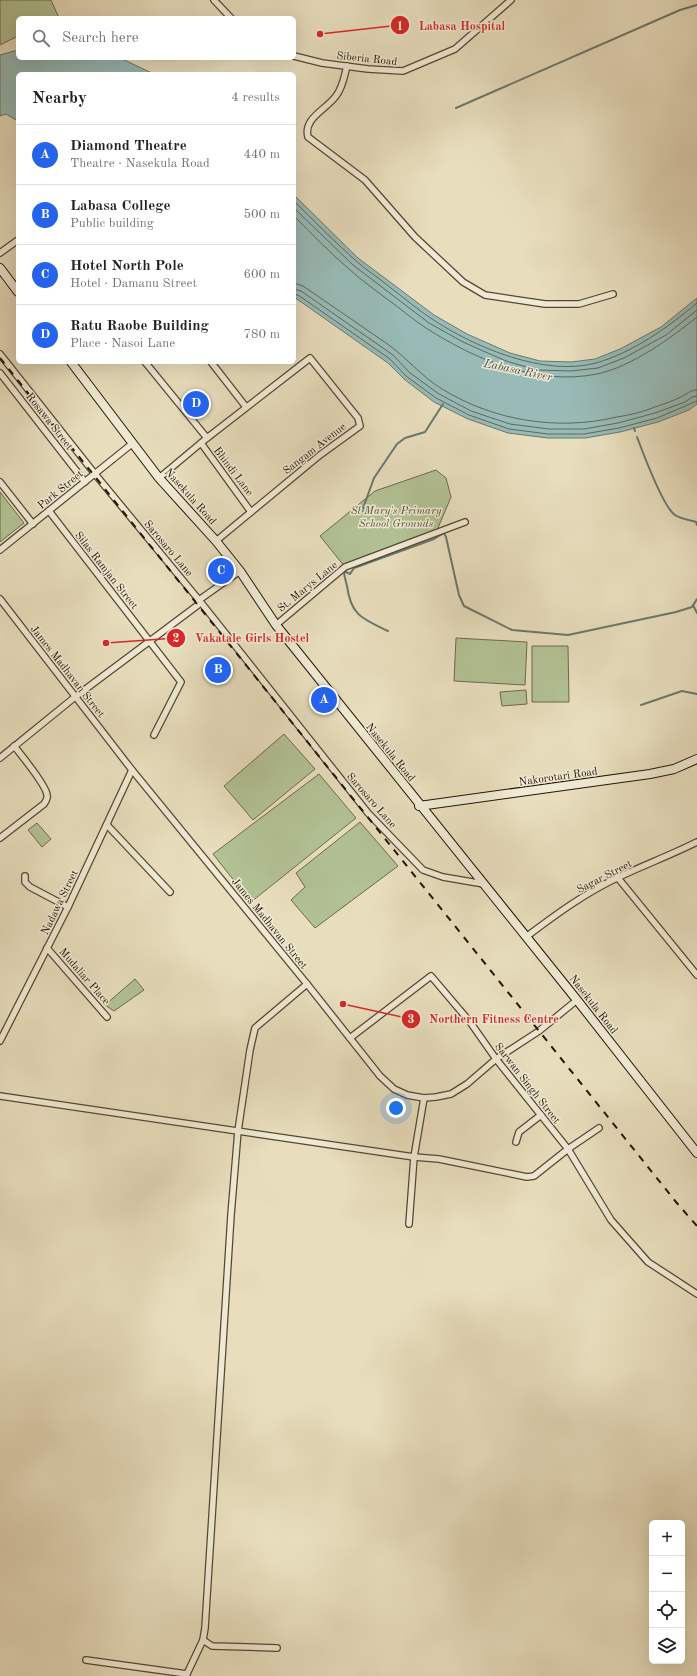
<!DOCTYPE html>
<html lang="en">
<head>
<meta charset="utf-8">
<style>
	:root { --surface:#fff; --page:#f2f2f2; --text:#222; --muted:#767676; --line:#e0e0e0; --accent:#2563eb }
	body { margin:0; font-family:"Old Standard TT",serif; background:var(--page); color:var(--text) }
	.controls { position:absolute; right:12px; bottom:12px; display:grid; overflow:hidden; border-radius:6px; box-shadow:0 4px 16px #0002 }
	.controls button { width:36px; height:36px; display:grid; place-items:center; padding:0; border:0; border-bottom:1px solid var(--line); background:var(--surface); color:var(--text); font:20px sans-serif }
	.you { position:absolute; left:396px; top:1108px; width:14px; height:14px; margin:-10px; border:3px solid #fff; border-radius:50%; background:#1a73e8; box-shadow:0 0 0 6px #1a73e833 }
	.badge { display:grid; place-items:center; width:26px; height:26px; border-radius:50%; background:var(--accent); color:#fff; font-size:13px; font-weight:700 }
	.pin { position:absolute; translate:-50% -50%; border:2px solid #fff; box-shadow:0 1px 4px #0006 }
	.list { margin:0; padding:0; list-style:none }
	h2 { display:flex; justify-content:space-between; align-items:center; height:52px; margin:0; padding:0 16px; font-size:17px }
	h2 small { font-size:13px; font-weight:400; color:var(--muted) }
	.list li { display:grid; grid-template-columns:26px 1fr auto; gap:12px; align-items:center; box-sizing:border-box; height:60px; padding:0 16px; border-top:1px solid var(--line) }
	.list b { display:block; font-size:15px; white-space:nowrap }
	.list p { margin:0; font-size:13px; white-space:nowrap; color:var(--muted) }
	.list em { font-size:13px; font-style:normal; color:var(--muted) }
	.icon { flex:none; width:22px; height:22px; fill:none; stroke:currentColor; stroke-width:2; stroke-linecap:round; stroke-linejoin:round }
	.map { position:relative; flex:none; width:697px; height:1676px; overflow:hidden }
	.search { position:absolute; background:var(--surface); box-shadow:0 4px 16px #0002; left:16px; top:16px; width:280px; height:44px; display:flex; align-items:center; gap:10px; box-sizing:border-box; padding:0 14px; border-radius:6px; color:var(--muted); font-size:15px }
	.panel { position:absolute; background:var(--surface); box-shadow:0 4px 16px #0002; left:16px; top:72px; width:280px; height:292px; border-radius:6px }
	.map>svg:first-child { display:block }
</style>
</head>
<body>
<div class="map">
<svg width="697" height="1676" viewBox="0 0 697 1676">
	<rect width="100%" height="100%" fill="#e8debe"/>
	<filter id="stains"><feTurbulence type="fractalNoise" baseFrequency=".005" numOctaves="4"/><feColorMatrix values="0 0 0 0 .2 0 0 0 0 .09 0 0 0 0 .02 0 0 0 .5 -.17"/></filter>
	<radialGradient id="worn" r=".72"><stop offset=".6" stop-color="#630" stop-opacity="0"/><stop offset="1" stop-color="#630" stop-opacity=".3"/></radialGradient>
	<g fill="#b2c295" stroke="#6a6b4b">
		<path d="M0,0h51l7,16 -4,2h-36v18l-18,9z"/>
		<path d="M436,470l10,8 5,19 -16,38 -90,32 -25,-31 55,-45z"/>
		<path d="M0,492l24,31 -24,19z"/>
		<path d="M456,638l71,4 -2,43 -71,-4z"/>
		<path d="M532,646h36l1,56h-37z"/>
		<path d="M526,690l1,14 -25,2 -2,-14z"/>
		<path d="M284,734l31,35 -62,51 -29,-34z"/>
		<path d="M319,774l37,44 -105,84 -38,-48z"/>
		<path d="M360,822l38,44 -83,62 -24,-28 14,-13 -9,-14z"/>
		<path d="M37,823l14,16 -9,8 -14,-17z"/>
		<path d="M135,979l9,11 -30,21 -9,-6z"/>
	</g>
	<g fill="#98bbb7" stroke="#69786e">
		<path d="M14,51h4v7h102l34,16h-136v47l-12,-7 -6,2v-61z"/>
		<path d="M294,195l64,63 76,57 33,19 43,19 30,8 31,1 24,-3 25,-10 41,-22 36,-29v106l-8,6 -31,12 -38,10 -35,6h-37l-40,-5 -40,-14 -34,-17 -30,-23 -16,-16 -94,-66z"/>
	</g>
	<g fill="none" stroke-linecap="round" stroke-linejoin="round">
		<g stroke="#5e685c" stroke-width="1">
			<path d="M294,201c20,20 40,40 61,59 11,10 24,18 36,28 13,10 26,21 41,31 42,28 112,58 164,44 38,-11 71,-35 101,-60"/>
			<path d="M294,208l59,57 76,58 34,19 43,19 31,9 34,1 27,-3 26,-10 42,-23 31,-25"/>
			<path d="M294,216c18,18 36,37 55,53 12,11 25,20 38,30 13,9 25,20 39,29 50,32 111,58 171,46 34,-7 74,-36 100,-57"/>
			<path d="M294,283l9,3 83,57c20,14 35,33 56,46 52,32 116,42 175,28 13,-2 26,-5 38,-10 9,-3 17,-6 26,-10 6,-3 9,-7 16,-7"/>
			<path d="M294,289l7,2 92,64 17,18 29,21 32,17 39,13 39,5h35l34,-6 37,-10 30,-11 7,-5 5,-1"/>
			<path d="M294,295h4l92,64 16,17 30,22 33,17 40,14 39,5h36l35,-6 38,-10 40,-17"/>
		</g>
		<g stroke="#69786e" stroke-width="2">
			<path d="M456,108l224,-98 17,-5"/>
			<path d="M634,428l1,3"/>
			<path d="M637,437c6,16 26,70 38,78 6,4 14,5 21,7l1,3"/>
			<path d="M362,511l12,-33 23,-34 8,-6 20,-6 18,-28"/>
			<path d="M693,605l4,8"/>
			<path d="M388,631c-25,-12 -37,-15 -41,-45 -1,-5 -3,-9 -3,-15l6,3 4,-6 80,-29 10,-6 2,4 13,58 5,11 48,24 56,5 108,-23 16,-5 5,-8"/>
			<path d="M641,705l41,-14 15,3"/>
		</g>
		<defs>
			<g id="street">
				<path d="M214,0l17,18"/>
				<path d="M294,56l28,7 46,6 35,2 52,-22 56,-49"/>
				<path d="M347,66c-3,11 -4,21 -11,30 -10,14 -33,22 -28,41l57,43 50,57 48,45 22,13 60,9h34l34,-10"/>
				<path d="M0,253l18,-13"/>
				<path d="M0,354l95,120 104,126 169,213 55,57 20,7 41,7"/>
				<path d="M145,362l62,76"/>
				<path d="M211,362l35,45"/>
				<path d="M0,373l85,109"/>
				<path d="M201,443l50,69"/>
				<path d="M159,478l48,-40 103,-80 48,60 2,8 -40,29 -104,86"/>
				<path d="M0,482l33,42"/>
				<path d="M49,511l132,171 -27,53"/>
				<path d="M0,550l133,-107"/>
				<path d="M0,599l132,171 175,214 73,92 14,13 13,6 17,3 12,-1 15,-3 16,-10 29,-25 43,-28 38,-31"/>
				<path d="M276,625l69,-58 120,-45"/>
				<path d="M0,758l75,-61 123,-92 1,-5 41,-29"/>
				<path d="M107,825l63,67"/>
				<path d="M0,838l44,-34c2,-3 4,-6 3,-9 -1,-10 -25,-39 -33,-49"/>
				<path d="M25,876v6l5,5 38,20"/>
				<path d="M618,878l79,97"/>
				<path d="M526,937c29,-22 59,-44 93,-60 25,-12 52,-22 78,-35"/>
				<path d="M47,948l60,69"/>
				<path d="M350,1038l81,-62 39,46 26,37 72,90 43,71 37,42 49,32"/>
				<path d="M0,1041l68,-134 64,-137"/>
				<path d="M0,1096l414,61 25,2 88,18 7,-1 34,-27 31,-21"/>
				<path d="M516,1142l3,-10 22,-17"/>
				<path d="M409,1224l5,-67 10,-59"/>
				<path d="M203,1640l9,6 65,2"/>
				<path d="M86,1660l101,14"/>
				<path d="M186,1676l17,-36 2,-12 26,-413 7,-84 12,-81 5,-22 52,-44"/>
			</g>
			<g id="secondary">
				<path d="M0,268l18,24"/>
				<path d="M71,362l88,116 57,63 24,30 36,54 301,375 120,153"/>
				<path d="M419,806l231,-32 24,-5 23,-10"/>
			</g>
		</defs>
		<use href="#street" stroke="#544630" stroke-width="8"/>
		<use href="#secondary" stroke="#231401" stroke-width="10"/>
		<use href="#street" stroke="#f0ead5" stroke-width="5.5"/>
		<use href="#secondary" stroke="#f0ead5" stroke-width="8"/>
		<path stroke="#231401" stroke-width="2" stroke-dasharray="7 7" stroke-linecap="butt" d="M0,358l676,844 21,24"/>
	</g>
	<g text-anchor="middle" stroke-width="3" stroke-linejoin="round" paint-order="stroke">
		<g font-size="11" fill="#231401" stroke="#f0ead5">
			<text transform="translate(367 58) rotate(6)" y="4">Siberia Road</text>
			<text transform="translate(50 421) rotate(52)" y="4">Rosawa Street</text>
			<text transform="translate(314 448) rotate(-38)" y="4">Sangam Avenue</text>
			<text transform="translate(234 471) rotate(53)" y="4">Bhindi Lane</text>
			<text transform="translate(60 489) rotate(-39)" y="4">Park Street</text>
			<text transform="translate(191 496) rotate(48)" y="4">Nasekula Road</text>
			<text transform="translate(169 548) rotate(50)" y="4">Sarosaro Lane</text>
			<text transform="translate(107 570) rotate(52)" y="4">Silas Ramjan Street</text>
			<text transform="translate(307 586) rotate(-39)" y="4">St. Marys Lane</text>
			<text transform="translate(68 671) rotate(52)" y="4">James Madhavan Street</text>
			<text transform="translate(391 752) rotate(51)" y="4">Nasekula Road</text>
			<text transform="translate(558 776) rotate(-8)" y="4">Nakorotari Road</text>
			<text transform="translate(372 800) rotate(49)" y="4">Sarosaro Lane</text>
			<text transform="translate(604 876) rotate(-27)" y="4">Sagar Street</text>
			<text transform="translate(59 902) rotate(-64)" y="4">Nadawa Street</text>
			<text transform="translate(270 923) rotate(51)" y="4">James Madhavan Street</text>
			<text transform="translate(85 976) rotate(49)" y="4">Mudaliar Place</text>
			<text transform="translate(594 1004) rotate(52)" y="4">Nasekula Road</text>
			<text transform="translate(528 1083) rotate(52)" y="4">Sarwan Singh Street</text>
		</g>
		<g font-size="11" font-style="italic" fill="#555135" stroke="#f0ead5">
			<text x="396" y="514">St Mary's Primary<tspan x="396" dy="13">School Grounds</tspan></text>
		</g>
		<g font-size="12" font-style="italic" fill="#4c4e41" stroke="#f0ead5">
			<text transform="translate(518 370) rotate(12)" y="4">Labasa River</text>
		</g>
	</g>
	<path fill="none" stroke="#d62828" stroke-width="1.5" d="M320 34L400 25M106 643L176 638M343 1004L411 1019"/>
	<g fill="#d62828" stroke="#f0ead5" stroke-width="1.5">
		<circle cx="320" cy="34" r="4"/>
		<circle cx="106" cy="643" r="4"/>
		<circle cx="343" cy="1004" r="4"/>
		<circle cx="400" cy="25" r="10"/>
		<circle cx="176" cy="638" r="10"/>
		<circle cx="411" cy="1019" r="10"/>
	</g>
	<g font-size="12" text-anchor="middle" font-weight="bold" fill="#fff">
		<text x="400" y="30">1</text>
		<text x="176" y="642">2</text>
		<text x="411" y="1023">3</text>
	</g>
	<g font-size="12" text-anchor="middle" font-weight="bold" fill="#d62828" stroke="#f0ead5" stroke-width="3" stroke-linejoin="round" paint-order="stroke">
		<text x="462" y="30">Labasa Hospital</text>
		<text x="252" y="642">Vakatale Girls Hostel</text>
		<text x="494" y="1023">Northern Fitness Centre</text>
	</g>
	<rect width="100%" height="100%" filter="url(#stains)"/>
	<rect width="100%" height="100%" fill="url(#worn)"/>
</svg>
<div class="controls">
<button>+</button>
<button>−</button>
<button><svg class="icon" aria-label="locate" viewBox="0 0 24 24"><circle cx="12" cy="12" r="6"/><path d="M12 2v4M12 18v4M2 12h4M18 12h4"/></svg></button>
<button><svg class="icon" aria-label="layers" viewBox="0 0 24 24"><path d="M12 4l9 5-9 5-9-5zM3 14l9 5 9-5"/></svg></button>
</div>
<div class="you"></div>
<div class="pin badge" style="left:324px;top:700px">A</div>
<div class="pin badge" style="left:218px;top:670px">B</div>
<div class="pin badge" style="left:221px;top:571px">C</div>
<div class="pin badge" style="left:196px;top:404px">D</div>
<div class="search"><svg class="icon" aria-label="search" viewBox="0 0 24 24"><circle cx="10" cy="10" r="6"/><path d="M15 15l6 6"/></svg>Search here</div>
<section class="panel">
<h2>Nearby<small>4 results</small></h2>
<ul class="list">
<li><span class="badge">A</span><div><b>Diamond Theatre</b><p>Theatre · Nasekula Road</p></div><em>440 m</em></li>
<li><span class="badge">B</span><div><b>Labasa College</b><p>Public building</p></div><em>500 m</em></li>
<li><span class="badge">C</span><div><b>Hotel North Pole</b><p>Hotel · Damanu Street</p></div><em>600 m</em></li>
<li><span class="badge">D</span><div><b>Ratu Raobe Building</b><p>Place · Nasoi Lane</p></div><em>780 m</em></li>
</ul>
</section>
</div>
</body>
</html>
